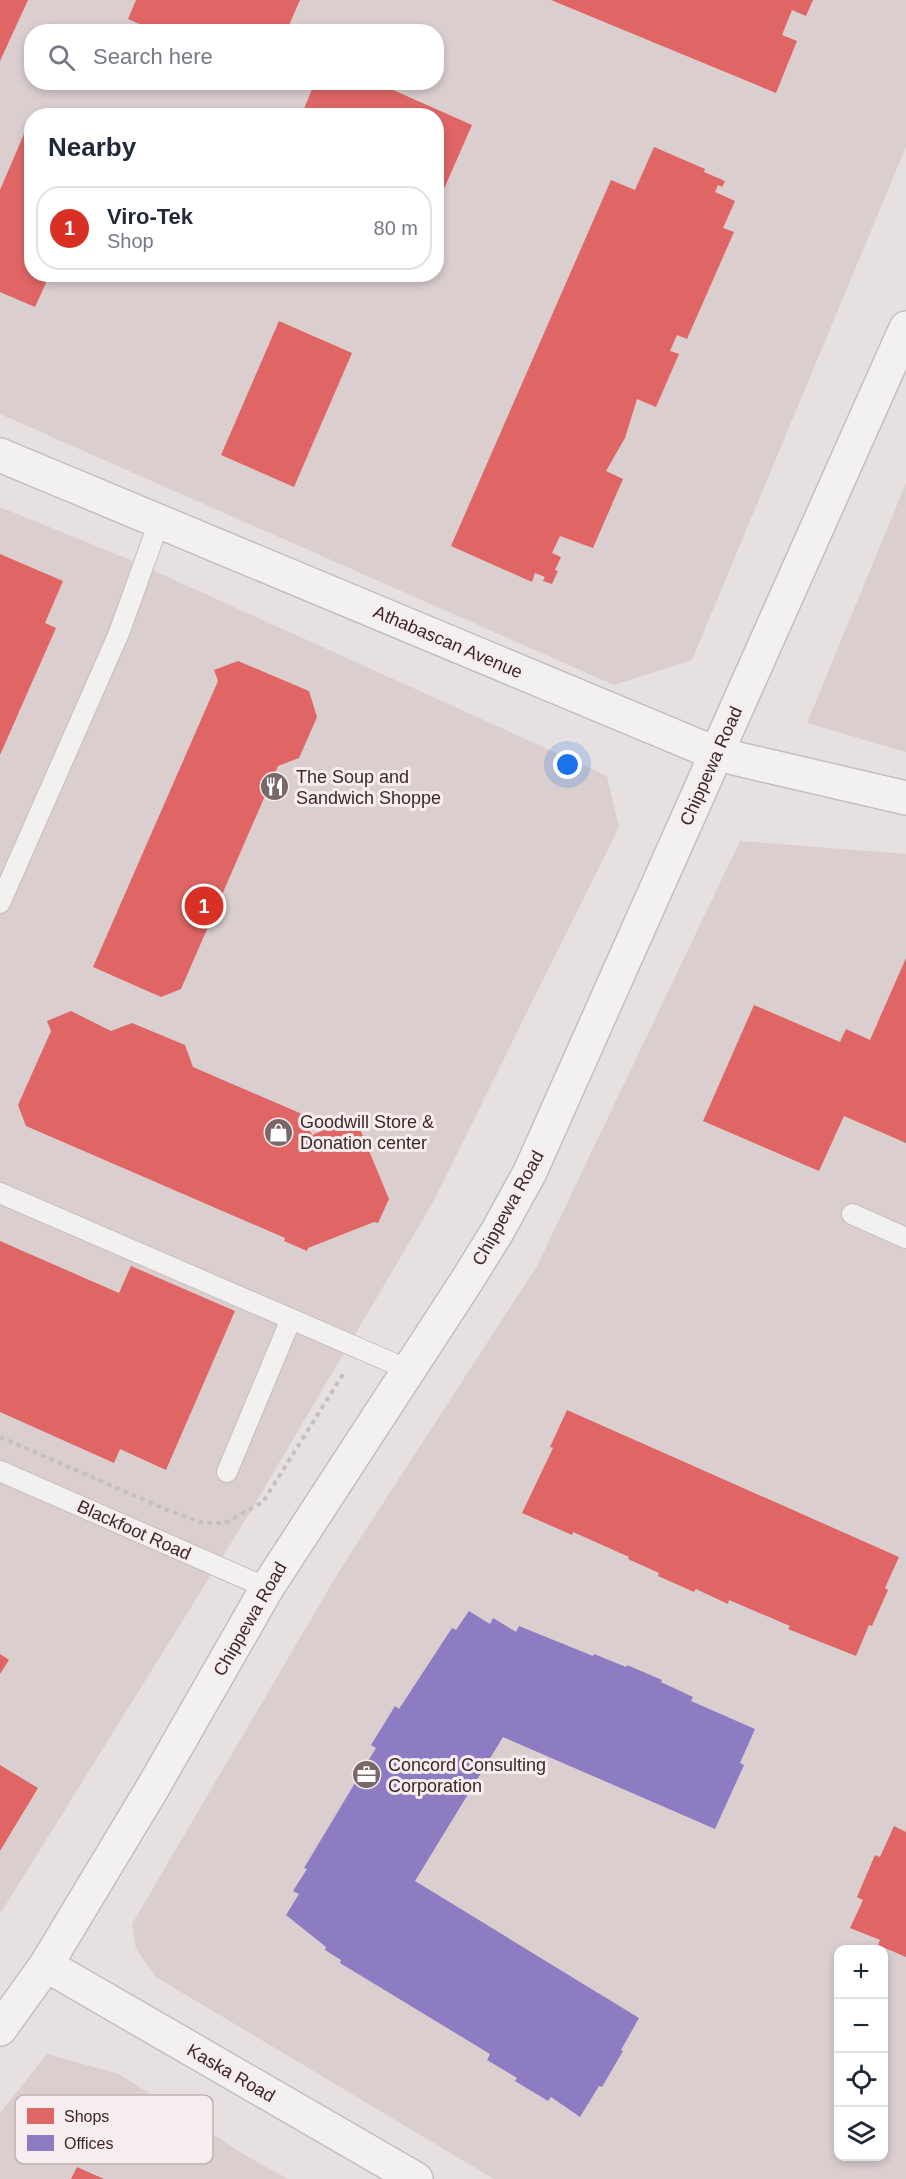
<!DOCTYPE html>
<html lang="en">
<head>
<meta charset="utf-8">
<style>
	:root { --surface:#fff; --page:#f6f6f7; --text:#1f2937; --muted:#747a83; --line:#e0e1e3; --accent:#d93025 }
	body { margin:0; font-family:Helvetica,sans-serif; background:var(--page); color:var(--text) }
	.controls { position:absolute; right:18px; bottom:18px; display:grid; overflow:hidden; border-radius:12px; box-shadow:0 3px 9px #0003 }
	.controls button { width:54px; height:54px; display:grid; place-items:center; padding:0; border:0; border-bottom:2px solid var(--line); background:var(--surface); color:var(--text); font:30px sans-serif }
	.you { position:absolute; left:568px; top:765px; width:21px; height:21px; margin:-15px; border:4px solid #fff; border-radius:50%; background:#1a73e8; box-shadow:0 0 0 9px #1a73e833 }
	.badge { display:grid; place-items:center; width:39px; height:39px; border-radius:50%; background:var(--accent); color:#fff; font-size:20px; font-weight:700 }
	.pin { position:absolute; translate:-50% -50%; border:3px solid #fff; box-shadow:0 2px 6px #0006 }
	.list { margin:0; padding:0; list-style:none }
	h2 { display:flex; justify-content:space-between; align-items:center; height:78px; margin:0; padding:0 24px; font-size:26px }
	h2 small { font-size:20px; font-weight:400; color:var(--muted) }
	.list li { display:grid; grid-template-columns:39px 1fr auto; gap:18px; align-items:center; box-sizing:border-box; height:84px; margin:0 12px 12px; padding:0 12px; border:2px solid var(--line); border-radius:24px }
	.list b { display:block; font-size:22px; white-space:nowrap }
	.list p { margin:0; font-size:20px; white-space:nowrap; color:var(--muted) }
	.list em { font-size:20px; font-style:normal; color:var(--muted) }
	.icon { flex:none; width:33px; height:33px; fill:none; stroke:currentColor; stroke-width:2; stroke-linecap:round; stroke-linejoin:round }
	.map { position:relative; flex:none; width:906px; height:2179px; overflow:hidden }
	.search { position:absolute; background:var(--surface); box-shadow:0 3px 9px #0003; left:24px; top:24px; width:420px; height:66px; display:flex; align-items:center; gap:15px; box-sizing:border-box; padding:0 21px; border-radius:24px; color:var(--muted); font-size:22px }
	.panel { position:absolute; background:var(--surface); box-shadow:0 3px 9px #0003; left:24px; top:108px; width:420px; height:174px; border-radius:24px }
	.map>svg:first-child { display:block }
</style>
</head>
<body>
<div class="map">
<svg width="906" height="2179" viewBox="0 0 906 2179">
	<rect width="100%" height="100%" fill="#e6e0e1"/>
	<g fill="#dacecf" fill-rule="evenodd">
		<path d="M0,0h906v147l-214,513 -78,25 -614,-271zM32,32h404v50h-404zM32,116h404v158h-404z"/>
		<path d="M906,483v269l-99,-29z"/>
		<path d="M0,507l128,52 479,217 12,51 -187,377 -183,310 -249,400z"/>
		<path d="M740,841l166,13v1325h-412l-338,-202 -20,-28 -4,-25 209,-356 196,-302zM838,1950h46v206h-46z"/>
		<path d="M47,2054l72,20 129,83 40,22h-288v-66z"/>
	</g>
	<g fill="#e06666">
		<path d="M0,0h28l-28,61z"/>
		<path d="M136,0h164l-14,32h-128l-30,-13z"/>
		<path d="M551,0h262l-7,16 -14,-6 -10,25 15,6 -21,52z"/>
		<path d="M315,82h60l97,43 -36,82v-91h-135z"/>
		<path d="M27,127l5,2v145h18l-15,33 -35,-15v-102z"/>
		<path d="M654,147l51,22 -1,3 21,9 -3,6 -4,-2 -3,7 20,9 -12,27 11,4 -47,107 -10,-4 -7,16 9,3 -23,53 -19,-8 -12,39 -19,33 17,8 -30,69 -33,-12 -8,17 9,4 -6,13 3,1 -6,13 -9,-3 2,-4 -10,-4 -3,9 -81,-36 160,-366 24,10z"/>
		<path d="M279,321l73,32 -58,134 -73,-32z"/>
		<path d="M0,554l63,27 -18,42 11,5 -56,127z"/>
		<path d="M238,661l71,30 8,26 -18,41 -21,8 -97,223 -20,8 -68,-30 125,-286 -4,-11z"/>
		<path d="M906,958v185l-62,-27 -25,55 -116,-50 51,-116 86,37 6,-13 24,11z"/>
		<path d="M71,1011l40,20 21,-8 53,22 8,22 109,47 10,21 22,-9 3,-7 23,10 29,70 -11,24 -4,-1 -66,26 -1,3 -23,-10 1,-3 -259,-112 -8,-21 33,-74 -4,-10z"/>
		<path d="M0,1241l119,52 12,-27 104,45 -69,159 -46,-21 -6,14 -114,-51z"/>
		<path d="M567,1410l332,147 -14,31 3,2 -16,36 -3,-1 -13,31 -68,-27 2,-3 -61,-26 -1,4 -32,-15 -2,3 -36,-16 1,-3 -31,-14 1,-2 -56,-25 -1,3 -50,-22 31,-65 -3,-1z"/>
		<path d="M0,1654l9,6 -9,14z"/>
		<path d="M0,1765l38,23 -38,63z"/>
		<path d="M894,1826l12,6v125l-28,-12 2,-5 -30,-12 13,-28 -6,-3 18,-42 5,2z"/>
		<path d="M77,2167l27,12h-33z"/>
	</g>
	<path fill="#8e7cc3" d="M469,1611l21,13 3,-6 23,14 3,-6 74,30 1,-2 32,13 1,-2 35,15 -1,2 32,15 -2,4 64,28 -15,34 4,2 -29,64 -212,-92 -88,144 224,137 -18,32 2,1 -21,36 -3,-1 -19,31 -29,-20 -3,4 -33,-20 2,-3 -30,-18 3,-6 -150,-91 1,-3 -16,-10 1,-3 -40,-32 13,-21 -6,-3 14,-22 -3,-1 72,-120 -5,-3 24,-39 4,3 53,-81 4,2z"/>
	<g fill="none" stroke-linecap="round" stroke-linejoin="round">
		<defs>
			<g id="service">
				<path d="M0,903l119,-270 40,-111"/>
				<path d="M0,1193l409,177"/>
				<path d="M852,1214l54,24"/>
				<path d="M0,1471l267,117"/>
				<path d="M227,1472l64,-153"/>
			</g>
			<g id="minor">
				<path d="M0,455l717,299 189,44"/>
				<path d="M46,1965l370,214"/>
				<path d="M0,2029l46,-64 106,-176 115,-201 199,-306 31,-50 33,-60 376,-844"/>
			</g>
		</defs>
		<use href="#service" stroke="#c4bebf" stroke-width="22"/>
		<use href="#minor" stroke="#c4bebf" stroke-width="36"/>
		<path stroke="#c5bfbf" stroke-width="4" stroke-dasharray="4.5 4.5" stroke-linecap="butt" d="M0,1437l165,72 38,14h22l38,-21 82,-131"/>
		<use href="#service" stroke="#f3f0f0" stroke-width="20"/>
		<use href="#minor" stroke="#f3f0f0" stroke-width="33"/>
	</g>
	<defs>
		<symbol id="restaurant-disc" viewBox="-11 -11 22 22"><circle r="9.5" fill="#7a6769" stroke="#f6edef"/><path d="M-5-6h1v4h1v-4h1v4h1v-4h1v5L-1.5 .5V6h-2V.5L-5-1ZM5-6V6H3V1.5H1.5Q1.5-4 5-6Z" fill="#fff"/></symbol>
		<symbol id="shop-disc" viewBox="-11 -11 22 22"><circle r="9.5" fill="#7a6769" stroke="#f6edef"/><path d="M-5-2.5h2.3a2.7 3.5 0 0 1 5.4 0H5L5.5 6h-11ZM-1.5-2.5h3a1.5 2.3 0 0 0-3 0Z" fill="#fff"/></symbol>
		<symbol id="office-disc" viewBox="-11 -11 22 22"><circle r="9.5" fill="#7a6769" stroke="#f6edef"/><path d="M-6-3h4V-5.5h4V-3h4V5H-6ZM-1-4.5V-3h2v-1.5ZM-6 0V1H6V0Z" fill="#fff"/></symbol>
	</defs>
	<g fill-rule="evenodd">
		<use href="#restaurant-disc" x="258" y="770" width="33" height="33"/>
		<use href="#shop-disc" x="262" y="1116" width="33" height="33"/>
		<use href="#office-disc" x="350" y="1758" width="33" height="33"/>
	</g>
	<g text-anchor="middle" stroke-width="6" stroke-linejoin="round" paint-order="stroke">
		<g font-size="18" fill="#402628" stroke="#f6edef">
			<text transform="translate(448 642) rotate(23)" y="6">Athabascan Avenue</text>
			<text transform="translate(711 766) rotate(-66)" y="6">Chippewa Road</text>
			<text transform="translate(508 1208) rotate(-61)" y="6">Chippewa Road</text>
			<text transform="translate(134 1530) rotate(24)" y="6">Blackfoot Road</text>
			<text transform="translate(250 1619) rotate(-60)" y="6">Chippewa Road</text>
			<text transform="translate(231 2073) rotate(30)" y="6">Kaska Road</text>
		</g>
		<g font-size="18" fill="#402628" stroke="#f6edef" text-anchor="start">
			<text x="296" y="783">The Soup and<tspan x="296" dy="21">Sandwich Shoppe</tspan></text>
			<text x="300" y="1128">Goodwill Store &amp;<tspan x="300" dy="21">Donation center</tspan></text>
			<text x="388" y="1771">Concord Consulting<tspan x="388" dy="21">Corporation</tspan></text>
		</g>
	</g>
	<rect x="15" y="2095" width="198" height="69" rx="9" fill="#f6edef" stroke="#bfb1b3" stroke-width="1.5"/>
	<rect x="27" y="2108" width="27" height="16" fill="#e06666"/>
	<rect x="27" y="2135" width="27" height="16" fill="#8e7cc3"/>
	<g font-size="16" fill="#402628">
		<text x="64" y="2122">Shops</text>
		<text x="64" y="2149">Offices</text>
	</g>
</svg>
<div class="controls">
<button>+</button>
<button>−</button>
<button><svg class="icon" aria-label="locate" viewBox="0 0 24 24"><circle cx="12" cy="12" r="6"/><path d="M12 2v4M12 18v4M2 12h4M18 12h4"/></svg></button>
<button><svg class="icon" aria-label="layers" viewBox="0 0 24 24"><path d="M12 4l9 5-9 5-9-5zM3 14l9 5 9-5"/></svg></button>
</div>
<div class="you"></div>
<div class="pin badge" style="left:204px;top:906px">1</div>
<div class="search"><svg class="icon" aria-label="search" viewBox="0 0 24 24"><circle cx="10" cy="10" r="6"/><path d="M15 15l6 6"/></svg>Search here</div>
<section class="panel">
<h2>Nearby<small></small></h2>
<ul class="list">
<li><span class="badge">1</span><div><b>Viro-Tek</b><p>Shop</p></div><em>80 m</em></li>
</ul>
</section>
</div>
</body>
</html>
